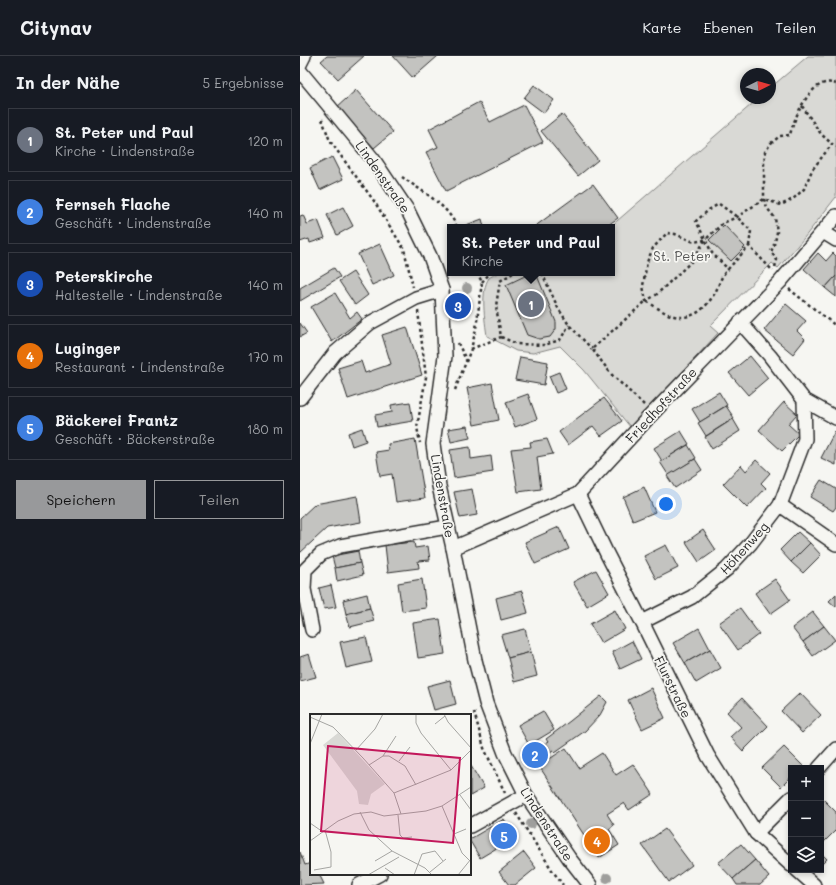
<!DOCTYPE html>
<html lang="de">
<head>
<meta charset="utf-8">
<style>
	:root { --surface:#171b24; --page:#242831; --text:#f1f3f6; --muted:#9ea1a6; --line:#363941; --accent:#98999b }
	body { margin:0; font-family:Mali,sans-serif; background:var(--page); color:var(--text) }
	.controls { position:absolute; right:12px; bottom:12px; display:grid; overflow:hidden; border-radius:0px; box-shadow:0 2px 6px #0003 }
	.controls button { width:36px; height:36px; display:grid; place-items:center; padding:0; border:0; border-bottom:1px solid var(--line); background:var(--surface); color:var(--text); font:20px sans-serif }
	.compass { position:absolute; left:440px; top:12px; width:36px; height:36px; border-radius:50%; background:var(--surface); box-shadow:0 2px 6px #0003; rotate:85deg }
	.you { position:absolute; left:366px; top:448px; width:14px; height:14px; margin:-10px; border:3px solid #fff; border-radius:50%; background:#1a73e8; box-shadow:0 0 0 6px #1a73e833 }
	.badge { display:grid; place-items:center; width:26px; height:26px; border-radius:50%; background:var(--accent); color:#fff; font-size:13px; font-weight:700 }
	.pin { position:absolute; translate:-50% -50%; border:2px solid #fff; box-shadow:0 1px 4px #0006 }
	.popup { position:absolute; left:147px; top:168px; width:168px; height:52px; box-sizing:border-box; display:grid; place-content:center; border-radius:0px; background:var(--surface); filter:drop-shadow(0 1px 3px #0005); font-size:13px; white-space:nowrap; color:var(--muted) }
	.popup b { font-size:15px; color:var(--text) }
	.popup::after { content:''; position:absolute; left:50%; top:100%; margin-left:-8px; border:8px solid transparent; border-top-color:var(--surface) }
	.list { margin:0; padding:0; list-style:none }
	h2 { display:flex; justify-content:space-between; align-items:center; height:52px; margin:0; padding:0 16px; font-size:17px }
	h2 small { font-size:13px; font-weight:400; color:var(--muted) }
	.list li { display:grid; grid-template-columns:26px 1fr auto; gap:12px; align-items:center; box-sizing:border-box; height:64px; margin:0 8px 8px; padding:0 8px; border:1px solid var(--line); border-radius:0px }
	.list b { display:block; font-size:15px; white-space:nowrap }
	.list p { margin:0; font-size:13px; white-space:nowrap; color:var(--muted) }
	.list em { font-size:13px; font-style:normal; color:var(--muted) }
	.actions { display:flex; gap:8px; padding:12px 16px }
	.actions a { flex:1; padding:9px 0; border:1px solid var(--accent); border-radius:0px; text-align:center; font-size:14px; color:var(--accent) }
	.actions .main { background:var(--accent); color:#111 }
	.icon { flex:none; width:22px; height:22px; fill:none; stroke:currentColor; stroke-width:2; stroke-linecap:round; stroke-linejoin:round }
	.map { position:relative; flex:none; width:536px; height:829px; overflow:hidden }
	header { display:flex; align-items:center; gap:24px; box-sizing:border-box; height:56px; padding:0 20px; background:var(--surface); border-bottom:1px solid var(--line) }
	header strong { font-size:19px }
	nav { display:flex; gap:22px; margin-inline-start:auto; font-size:14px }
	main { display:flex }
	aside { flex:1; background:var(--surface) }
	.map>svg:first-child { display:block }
</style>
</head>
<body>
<header>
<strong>Citynav</strong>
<nav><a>Karte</a><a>Ebenen</a><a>Teilen</a></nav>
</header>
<main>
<aside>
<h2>In der Nähe<small>5 Ergebnisse</small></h2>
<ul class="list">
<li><span class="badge" style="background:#6b7280">1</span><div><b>St. Peter und Paul</b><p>Kirche · Lindenstraße</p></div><em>120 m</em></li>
<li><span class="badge" style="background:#3f7fe0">2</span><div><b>Fernseh Flache</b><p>Geschäft · Lindenstraße</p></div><em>140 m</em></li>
<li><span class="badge" style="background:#1a4fb4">3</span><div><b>Peterskirche</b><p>Haltestelle · Lindenstraße</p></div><em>140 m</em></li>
<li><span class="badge" style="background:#e8710a">4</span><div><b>Luginger</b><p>Restaurant · Lindenstraße</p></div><em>170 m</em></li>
<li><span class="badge" style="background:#3f7fe0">5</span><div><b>Bäckerei Frantz</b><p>Geschäft · Bäckerstraße</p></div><em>180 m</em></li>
</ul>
<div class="actions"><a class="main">Speichern</a><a>Teilen</a></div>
</aside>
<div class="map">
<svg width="536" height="829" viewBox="0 0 536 829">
	<rect width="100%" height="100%" fill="#f6f6f2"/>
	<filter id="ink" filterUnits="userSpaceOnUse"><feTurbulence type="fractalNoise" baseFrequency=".025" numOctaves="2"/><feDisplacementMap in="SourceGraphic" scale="8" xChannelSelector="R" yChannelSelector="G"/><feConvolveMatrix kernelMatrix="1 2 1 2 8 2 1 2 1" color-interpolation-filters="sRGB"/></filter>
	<g filter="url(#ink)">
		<path fill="#d9d9d5" stroke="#828280" d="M508,0h28v141l-32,41 -26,30 -6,-5 -62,63 8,7 -87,95 -47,-58 -24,-24 -27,7 -17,-2 -29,-15c-2,-14 -7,-46 2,-58 2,-2 6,-3 9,-5h114v-46h-2l149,-129h11v-10z"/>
		<g fill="#c3c3c0" stroke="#2b2b2b">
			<path d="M27,0h37l-26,23 -17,-18z"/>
			<path d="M93,0h45l-25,22z"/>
			<path d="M234,29l20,15 -10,13 -20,-15z"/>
			<path d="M56,34l37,42 -19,16 -37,-41z"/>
			<path d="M179,46l11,20 34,-17 19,37 -97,49 -20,-39 12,-5 -9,-18z"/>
			<path d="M262,58l36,46 -20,16 -37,-45z"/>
			<path d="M32,101l11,22 -23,11 -10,-22z"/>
			<path d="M293,128l25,34 -13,9h-71z"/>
			<path d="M43,151l10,19 -16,9 -10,-20z"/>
			<path d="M3,159l4,9 11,-4 7,18 -15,5 -1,-4 -9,3v-26z"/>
			<path d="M182,163l2,8h-23z"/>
			<path d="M424,169l21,22 -14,14 -22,-21z"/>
			<path d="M80,188l14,31 -22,10 -14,-31z"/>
			<path d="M518,197l8,8 7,-8 3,3v20l-11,12 -21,-19z"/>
			<path d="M34,212l6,9 -40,24v-13z"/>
			<path d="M53,216l15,23 -13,10 -16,-24z"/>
			<path d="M231,217h5l20,49v7l-6,8 -11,2 -12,-4 -21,-50z"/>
			<path d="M536,220v21l-11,-9z"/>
			<path d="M35,237l15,25 7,-6 5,7 -30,23 -21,-35z"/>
			<path d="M486,248l20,17 -9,10 8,8 -12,15 -29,-24z"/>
			<path d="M0,267l7,10 -7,4z"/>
			<path d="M107,271l15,48 -74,24 -10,-31 23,-7 4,12 26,-9 -9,-29z"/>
			<path d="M450,300l18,22 -20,17 -19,-22z"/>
			<path d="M220,301l28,5 -4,23 -29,-5z"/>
			<path d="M259,316l7,17 -10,4 -7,-17z"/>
			<path d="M192,327l7,37 -25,5 -7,-37z"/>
			<path d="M419,336l8,13 -27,17 -8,-13z"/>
			<path d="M228,338l9,25 -22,8 -9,-25z"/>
			<path d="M304,342l18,23 -21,15 -8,-10 -25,19 -9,-13z"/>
			<path d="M110,346l3,19 -36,6 -2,-12 17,-3 -1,-7z"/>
			<path d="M484,346l13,12 -9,10 11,10 -17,17 -23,-21z"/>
			<path d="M426,350l8,12 -28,18 -8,-13z"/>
			<path d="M433,363l7,12 -28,18 -7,-12z"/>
			<path d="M167,370l3,12 -19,4 -3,-13z"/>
			<path d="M62,372l4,13 -14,5 -4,-13z"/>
			<path d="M381,375l8,13 -27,17 -8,-13z"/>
			<path d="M535,375l1,1v33l-15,-7z"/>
			<path d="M115,383l10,59 -29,4 -4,-28 -12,2 -4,-24 13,-2 -1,-6z"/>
			<path d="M247,383l6,15 -16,3 4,32 -23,3 -7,-43 20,-2 -1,-5z"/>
			<path d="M388,389l8,13 -27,18 -9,-14z"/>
			<path d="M170,391l1,12 20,-3 2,16 -39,6 -4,-28z"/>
			<path d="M395,403l7,11 -27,18 -8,-12z"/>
			<path d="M456,404l14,13 -9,10 5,5 -19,20 -24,-24 18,-19 5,6z"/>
			<path d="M521,424l15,9v18l-3,4 -23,-14z"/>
			<path d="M344,431l11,25 -22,9 -10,-24z"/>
			<path d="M172,433l5,26 -17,3 -6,-26z"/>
			<path d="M57,440l4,26 -34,6 -27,25v-35l15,-14z"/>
			<path d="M259,471l10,22 -34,15 -10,-22z"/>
			<path d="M403,474l13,20 -17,12 -13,-20z"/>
			<path d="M498,476l12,11 -19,19 -11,-12z"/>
			<path d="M114,486l1,6 13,-2 2,14 -12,1 1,7 -31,4 -3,-27z"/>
			<path d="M510,487l11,12 -18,18 -12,-11z"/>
			<path d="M366,489l12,23 -22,11 -12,-23z"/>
			<path d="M58,495l2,12 -25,5 -3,-12z"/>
			<path d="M60,507l3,12 -26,6 -2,-13z"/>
			<path d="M296,514l13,23 -22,13 -14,-24z"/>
			<path d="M122,523l4,29 -24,3 -4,-28z"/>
			<path d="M475,523l15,21 -20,14 -15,-21z"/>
			<path d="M31,529l5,22 -12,2 -5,-21z"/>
			<path d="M222,535l6,22 -27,7 -5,-22z"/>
			<path d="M67,538l3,14 -24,6 -3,-14z"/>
			<path d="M536,538v13l-7,-6z"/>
			<path d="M70,552l4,13 -24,6 -4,-13z"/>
			<path d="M440,552l19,26 -21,16 -19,-27z"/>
			<path d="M315,554l10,19 -24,14 -11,-19z"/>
			<path d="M513,556l11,14 -21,16 -11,-14z"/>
			<path d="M140,563l5,35 -27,4 -5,-35z"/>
			<path d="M524,570l11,14 -22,16 -10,-14z"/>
			<path d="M399,572l11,21 -25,14 -12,-20z"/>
			<path d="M225,573l6,23 -23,6 -7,-23z"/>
			<path d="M66,581l6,25 -26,6 -6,-26z"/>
			<path d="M332,585l9,18 -21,10 -8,-17z"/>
			<path d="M410,593l11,19 -25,15 -11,-20z"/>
			<path d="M231,596l6,24 -23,6 -6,-24z"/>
			<path d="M9,598l7,23 -16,4v-24z"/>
			<path d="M150,624l6,24 -22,6 -7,-24z"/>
			<path d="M351,632l14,30 -23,11 -14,-29z"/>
			<path d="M500,637l21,22 -19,18 -21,-22z"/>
			<path d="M301,640l6,6 -7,13 -15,16 -30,21 -2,-2 -17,11 -6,-8 18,-11 -2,-3 24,-18z"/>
			<path d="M442,642l26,28 -25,25 -13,-14 11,-10 -14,-15z"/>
			<path d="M243,655l11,19 -25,15 -11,-20z"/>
			<path d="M484,691l19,19 -2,2h-10v9l-10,10 -19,-19z"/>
			<path d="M266,692l13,20 23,-15 14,22 17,-11 20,30 -24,16 -5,-7 -17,11 7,11 -5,4 10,16 -20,13 -60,-92z"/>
			<path d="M171,710l13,22 -14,8v-29z"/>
			<path d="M522,742l14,14v18l-13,13 -2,-2z"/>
			<path d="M204,763l11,18 -35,21 -10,-17v-2z"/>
			<path d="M365,773l27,36 -23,17 -27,-37z"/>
			<path d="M441,788l14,16 -22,19 -15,-16z"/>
			<path d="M0,796l5,13 6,-2v11h8l5,10 -24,1z"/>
			<path d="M224,796l12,16 -21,17h-6l-10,-13z"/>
			<path d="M521,797l6,6 -6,6z"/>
			<path d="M455,804l14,17 -9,8h-23l-4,-6z"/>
		</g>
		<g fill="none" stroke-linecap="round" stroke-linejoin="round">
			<defs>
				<g id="minor">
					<path d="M0,8l4,-8"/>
					<path d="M0,15l73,88 35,52 22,45 12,34 3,66 -12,88 6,42 14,62 22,112 11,43 19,50 21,42 43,63 21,27"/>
					<path d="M523,176l13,8"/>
					<path d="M0,342l35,-45 35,-30 46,-25 26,-8"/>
					<path d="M504,344l32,18"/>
					<path d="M278,438l29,60 35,68 66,134 48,77 35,32"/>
					<path d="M480,449l56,39"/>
					<path d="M153,492l125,-54 71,-77 131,-135 56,-66"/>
					<path d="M342,566l50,-25 35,-28 24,-26 29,-38 25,-66 -1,-39 -34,-44 -30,-34"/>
					<path d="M12,574l-8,-41 1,-19 16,-16 19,-8 107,-19"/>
					<path d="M519,712l17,-19"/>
					<path d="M170,770l56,-31"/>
					<path d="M456,777l35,-35"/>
					<path d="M497,814l17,15"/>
					<path d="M59,829l21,-11"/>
				</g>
			</defs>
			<use href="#minor" stroke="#2b2b2b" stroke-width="16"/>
			<g stroke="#2b2b2b" stroke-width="2.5" stroke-dasharray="3 3" stroke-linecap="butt">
				<path d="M502,50l19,28 11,10"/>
				<path d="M22,63l8,22 44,60 30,48 9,38"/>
				<path d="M102,121c19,14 45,27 55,50"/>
				<path d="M405,184l-11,2 -19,-8 -8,-1 -14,15 -6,14 -4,24 3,15 10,-6 37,-35 12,-20 18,-17 14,-6 27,-18 17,6 12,-6 11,-10 8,-19 20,-26 4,3"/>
				<path d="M449,190l2,-15 -14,-14 -18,-13 -9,5 -14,12 16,32 16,16 21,-23 24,25"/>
				<path d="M475,211l2,-7 -6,-8 4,-10 2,-10 -2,-14 -8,-10 -3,-9v-36l1,-11 6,-9 9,-7 10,-1c4,-17 22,-61 46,-51"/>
				<path d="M213,217l-13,8 -4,25 5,31 16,7 27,1 16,-5 9,-15"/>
				<path d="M242,217l16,35 11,17 23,24"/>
				<path d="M182,226l8,-9"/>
				<path d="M489,233l47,37"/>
				<path d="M118,255l8,66 -9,50 3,16"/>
				<path d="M158,287l8,17"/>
				<path d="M171,293l30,-12"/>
				<path d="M155,334l16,-41 5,-20 6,-47 -5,-9"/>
				<path d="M344,349l-32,-30 -20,-26 54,-48c9,5 19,13 28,15 20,5 33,-9 42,-25 4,-9 5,-15 12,-22"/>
				<path d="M174,656l10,36 21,45"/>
				<path d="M216,757l36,57 11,15"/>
			</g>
			<use href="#minor" stroke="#f6f6f2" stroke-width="13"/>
		</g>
		<g fill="#9e9e9c">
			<circle cx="167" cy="232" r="5"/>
			<circle cx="231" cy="768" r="5"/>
			<circle cx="307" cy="822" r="5"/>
		</g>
	</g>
	<g text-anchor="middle" stroke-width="3.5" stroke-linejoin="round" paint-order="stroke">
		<g font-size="13" fill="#2b2b2b" stroke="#f6f6f2">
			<text transform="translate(83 121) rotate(55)" y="5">Lindenstraße</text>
			<text transform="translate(361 349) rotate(-47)" y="5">Friedhofstraße</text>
			<text transform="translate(143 440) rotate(80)" y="5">Lindenstraße</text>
			<text transform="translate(444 492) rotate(-48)" y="5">Höhenweg</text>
			<text transform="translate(373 631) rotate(64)" y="5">Flurstraße</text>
			<text transform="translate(247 768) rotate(57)" y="5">Lindenstraße</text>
		</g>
		<g font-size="13" fill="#565656" stroke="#f6f6f2">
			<text x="382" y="205">St. Peter</text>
		</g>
	</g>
	<g transform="translate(10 658)">
		<rect width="161" height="161" fill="#f6f6f2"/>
		<path d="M28,19l47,51 -14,10 -3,11 -9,-1 -2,-13 -34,-46z" fill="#d9d9d5"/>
		<path fill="none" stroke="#a5a5a2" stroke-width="1" d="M106,0v9l5,10 30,37M134,0l4,8 23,26M0,3l23,10 30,31 31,35 7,21M125,10l10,-8M0,30l12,-30M46,36l19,-21 8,-15M73,42l13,-20M89,47l11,-14M59,51l14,-9h6l16,10 11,19M84,79l57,-23 20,-20M150,81l11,15M132,92l20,47 9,9M50,98l9,18 23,21 33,17 7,7M88,101l2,20 3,3 9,-1M0,109l13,9M144,120l12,-5M0,127l28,-20 16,-7 17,-2 13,4 42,-5 16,-5 29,-19M65,147l17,-10M75,154l10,7M4,156l17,-3v-15l-6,-22M120,158l16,-13M58,161l31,-18M104,161l8,-21 13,-3 8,10M148,161l13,-16"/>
		<path fill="#c2185b" fill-opacity="0.15" stroke="#c2185b" stroke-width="2" d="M18,32l132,12 -7,85 -132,-12z"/>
		<rect width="161" height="161" fill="none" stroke="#2b2b2b" stroke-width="2"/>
	</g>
</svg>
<div class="controls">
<button>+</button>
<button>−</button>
<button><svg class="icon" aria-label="layers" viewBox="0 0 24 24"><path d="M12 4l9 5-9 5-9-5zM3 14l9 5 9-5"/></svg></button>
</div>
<svg class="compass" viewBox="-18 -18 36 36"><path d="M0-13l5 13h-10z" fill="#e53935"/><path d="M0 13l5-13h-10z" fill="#9ea1a6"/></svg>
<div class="you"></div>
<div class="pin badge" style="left:231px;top:248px;background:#6b7280">1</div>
<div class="popup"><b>St. Peter und Paul</b>Kirche</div>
<div class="pin badge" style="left:235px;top:699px;background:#3f7fe0">2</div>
<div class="pin badge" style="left:158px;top:250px;background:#1a4fb4">3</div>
<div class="pin badge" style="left:297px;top:785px;background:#e8710a">4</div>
<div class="pin badge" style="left:204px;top:780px;background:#3f7fe0">5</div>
</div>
</main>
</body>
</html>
